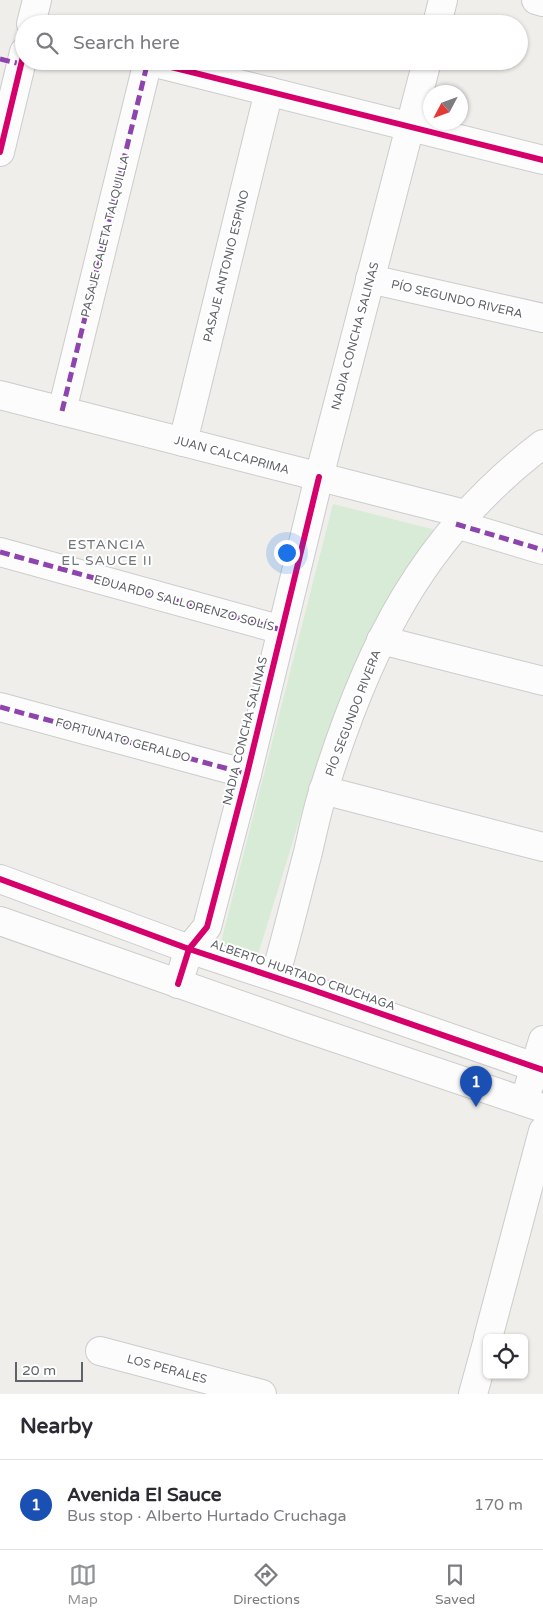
<!DOCTYPE html>
<html lang="en">
<head>
<meta charset="utf-8">
<style>
	:root { --surface:#fff; --page:#f2f2f3; --text:#2b2b33; --muted:#7c7c81; --line:#e1e1e2; --accent:#919496 }
	body { margin:0; font-family:"Varela Round",sans-serif; background:var(--page); color:var(--text) }
	.controls { position:absolute; right:15px; bottom:15px; display:grid; overflow:hidden; border-radius:8px; box-shadow:0 1px 4px #0004 }
	.controls button { width:45px; height:45px; display:grid; place-items:center; padding:0; border:0; border-bottom:1px solid var(--line); background:var(--surface); color:var(--text); font:25px sans-serif }
	.compass { position:absolute; left:423px; top:85px; width:45px; height:45px; border-radius:50%; background:var(--surface); box-shadow:0 1px 4px #0004; rotate:229deg }
	.scale { position:absolute; left:15px; bottom:12px; width:68px; box-sizing:border-box; padding-left:5px; border:2px solid #5f6368; border-top:0; font-size:14px; line-height:18px; white-space:nowrap; color:#5f6368; -webkit-text-stroke:4px #fff; paint-order:stroke }
	.you { position:absolute; left:286px; top:552px; width:18px; height:18px; margin:-12px; border:4px solid #fff; border-radius:50%; background:#1a73e8; box-shadow:0 0 0 8px #1a73e833 }
	.badge { display:grid; place-items:center; width:32px; height:32px; border-radius:50%; background:var(--accent); color:#fff; font-size:16px; font-weight:700 }
	.pin { position:absolute; translate:-50% -41px; filter:drop-shadow(0 1px 2px #0008) }
	.pin::after { content:''; position:absolute; top:26px; width:18px; height:15px; background:inherit; clip-path:polygon(0 0,100% 0,50% 100%) }
	.list { margin:0; padding:0; list-style:none }
	h2 { display:flex; justify-content:space-between; align-items:center; height:65px; margin:0; padding:0 20px; font-size:21px }
	h2 small { font-size:16px; font-weight:400; color:var(--muted) }
	.list li { display:grid; grid-template-columns:32px 1fr auto; gap:15px; align-items:center; box-sizing:border-box; height:90px; padding:0 20px; border-top:1px solid var(--line) }
	.list b { display:block; font-size:19px; white-space:nowrap }
	.list p { margin:0; font-size:16px; white-space:nowrap; color:var(--muted) }
	.list em { font-size:16px; font-style:normal; color:var(--muted) }
	.icon { flex:none; width:28px; height:28px; fill:none; stroke:currentColor; stroke-width:2; stroke-linecap:round; stroke-linejoin:round }
	.map { position:relative; flex:none; width:543px; height:1394px; overflow:hidden }
	.search { position:absolute; background:var(--surface); box-shadow:0 1px 4px #0004; left:15px; right:15px; top:15px; height:55px; display:flex; align-items:center; gap:12px; box-sizing:border-box; padding:0 18px; border-radius:28px; color:var(--muted); font-size:19px }
	.sheet { height:155px; background:var(--surface) }
	nav { display:flex; justify-content:space-around; align-items:center; box-sizing:border-box; height:70px; border-top:1px solid var(--line); background:var(--surface); font-size:14px; color:var(--muted) }
	nav a { display:grid; justify-items:center; gap:2px }
	nav .on { color:var(--accent) }
	.map>svg:first-child { display:block }
</style>
</head>
<body>
<div class="map">
<svg width="543" height="1394" viewBox="0 0 543 1394">
	<rect width="100%" height="100%" fill="#efeeea"/>
	<path fill="#d8ebd6" d="M333,504l103,26 -97,179 -28,73 -54,176 -37,-12z"/>
	<g fill="none" stroke-linecap="round" stroke-linejoin="round">
		<defs>
			<g id="minor">
				<path d="M536,0l7,2"/>
				<path d="M31,24l6,-24"/>
				<path d="M437,24l6,-24"/>
				<path d="M147,61l396,99"/>
				<path d="M0,152l24,-100"/>
				<path d="M370,279l173,39"/>
				<path d="M0,395l465,119"/>
				<path d="M62,411l86,-350"/>
				<path d="M183,442l86,-351"/>
				<path d="M456,524l87,26"/>
				<path d="M0,552l282,78"/>
				<path d="M381,640l162,41"/>
				<path d="M0,707l247,67"/>
				<path d="M323,790l220,57"/>
				<path d="M0,879l189,70 118,39 236,82"/>
				<path d="M0,921l297,104 246,83"/>
				<path d="M275,977c12,-42 22,-83 33,-125 5,-21 9,-42 16,-63 44,-142 98,-253 219,-345"/>
				<path d="M178,984l11,-35 18,-22 40,-153 72,-297 108,-416"/>
				<path d="M529,1086l14,-46"/>
				<path d="M488,1338l55,-207"/>
				<path d="M100,1351l162,43"/>
				<path d="M473,1394l14,-51"/>
			</g>
		</defs>
		<use href="#minor" stroke="#cbcccc" stroke-width="30"/>
		<use href="#minor" stroke="#fdfcfc" stroke-width="28"/>
		<g stroke="#8e44ad" stroke-width="5" stroke-dasharray="10 5" stroke-linecap="butt">
			<path d="M0,59l21,5"/>
			<path d="M62,411l86,-350"/>
			<path d="M456,524l87,26"/>
			<path d="M0,552l282,78"/>
			<path d="M0,707l247,67"/>
		</g>
		<defs>
			<g id="cycleway">
				<path d="M147,61l396,99"/>
				<path d="M0,152l24,-100"/>
				<path d="M0,879l189,70 118,39 236,82"/>
				<path d="M178,984l11,-35 18,-22 40,-153 72,-297"/>
			</g>
		</defs>
		<use href="#cycleway" stroke="#fff" stroke-width="9"/>
		<use href="#cycleway" stroke="#d6006c" stroke-width="6"/>
	</g>
	<g text-anchor="middle" stroke-width="4" stroke-linejoin="round" paint-order="stroke">
		<g font-size="12" fill="#5f6368" stroke="#fff">
			<text transform="translate(105 236) rotate(-76)" y="4">PASAJE CALETA TALQUILLA</text>
			<text transform="translate(226 266) rotate(-76)" y="4">PASAJE ANTONIO ESPINO</text>
			<text transform="translate(457 299) rotate(13)" y="4">PÍO SEGUNDO RIVERA</text>
			<text transform="translate(355 336) rotate(-75)" y="4">NADIA CONCHA SALINAS</text>
			<text transform="translate(232 455) rotate(15)" y="4">JUAN CALCAPRIMA</text>
			<text transform="translate(184 603) rotate(15)" y="4">EDUARDO SALLORENZO SOLÍS</text>
			<text transform="translate(353 713) rotate(-69)" y="4">PÍO SEGUNDO RIVERA</text>
			<text transform="translate(245 731) rotate(-76)" y="4">NADIA CONCHA SALINAS</text>
			<text transform="translate(123 740) rotate(15)" y="4">FORTUNATO GERALDO</text>
			<text transform="translate(303 975) rotate(19)" y="4">ALBERTO HURTADO CRUCHAGA</text>
			<text transform="translate(167 1369) rotate(15)" y="4">LOS PERALES</text>
		</g>
		<g font-size="14" letter-spacing="1" fill="#70757a" stroke="#fff">
			<text x="107" y="549">ESTANCIA<tspan x="107" dy="16">EL SAUCE II</tspan></text>
		</g>
	</g>
</svg>
<div class="controls">
<button><svg class="icon" aria-label="locate" viewBox="0 0 24 24"><circle cx="12" cy="12" r="6"/><path d="M12 2v4M12 18v4M2 12h4M18 12h4"/></svg></button>
</div>
<svg class="compass" viewBox="-18 -18 36 36"><path d="M0-13l5 13h-10z" fill="#e53935"/><path d="M0 13l5-13h-10z" fill="#7c7c81"/></svg>
<div class="scale">20 m</div>
<div class="you"></div>
<div class="pin badge" style="left:476px;top:1107px;background:#1a4fb4">1</div>
<div class="search"><svg class="icon" aria-label="search" viewBox="0 0 24 24"><circle cx="10" cy="10" r="6"/><path d="M15 15l6 6"/></svg>Search here</div>
</div>
<section class="sheet">
<h2>Nearby<small></small></h2>
<ul class="list">
<li><span class="badge" style="background:#1a4fb4">1</span><div><b>Avenida El Sauce</b><p>Bus stop · Alberto Hurtado Cruchaga</p></div><em>170 m</em></li>
</ul>
</section>
<nav>
<a class="on"><svg class="icon" aria-label="map" viewBox="0 0 24 24"><path d="M3 6l6-2 6 2 6-2v14l-6 2-6-2-6 2zM9 4v14M15 6v14"/></svg>Map</a>
<a><svg class="icon" aria-label="directions" viewBox="0 0 24 24"><path d="M12 3l9 9-9 9-9-9zM9 14v-3h6M13 9l2 2-2 2"/></svg>Directions</a>
<a><svg class="icon" aria-label="saved" viewBox="0 0 24 24"><path d="M7 4h10v16l-5-4-5 4z"/></svg>Saved</a>
</nav>
</body>
</html>
